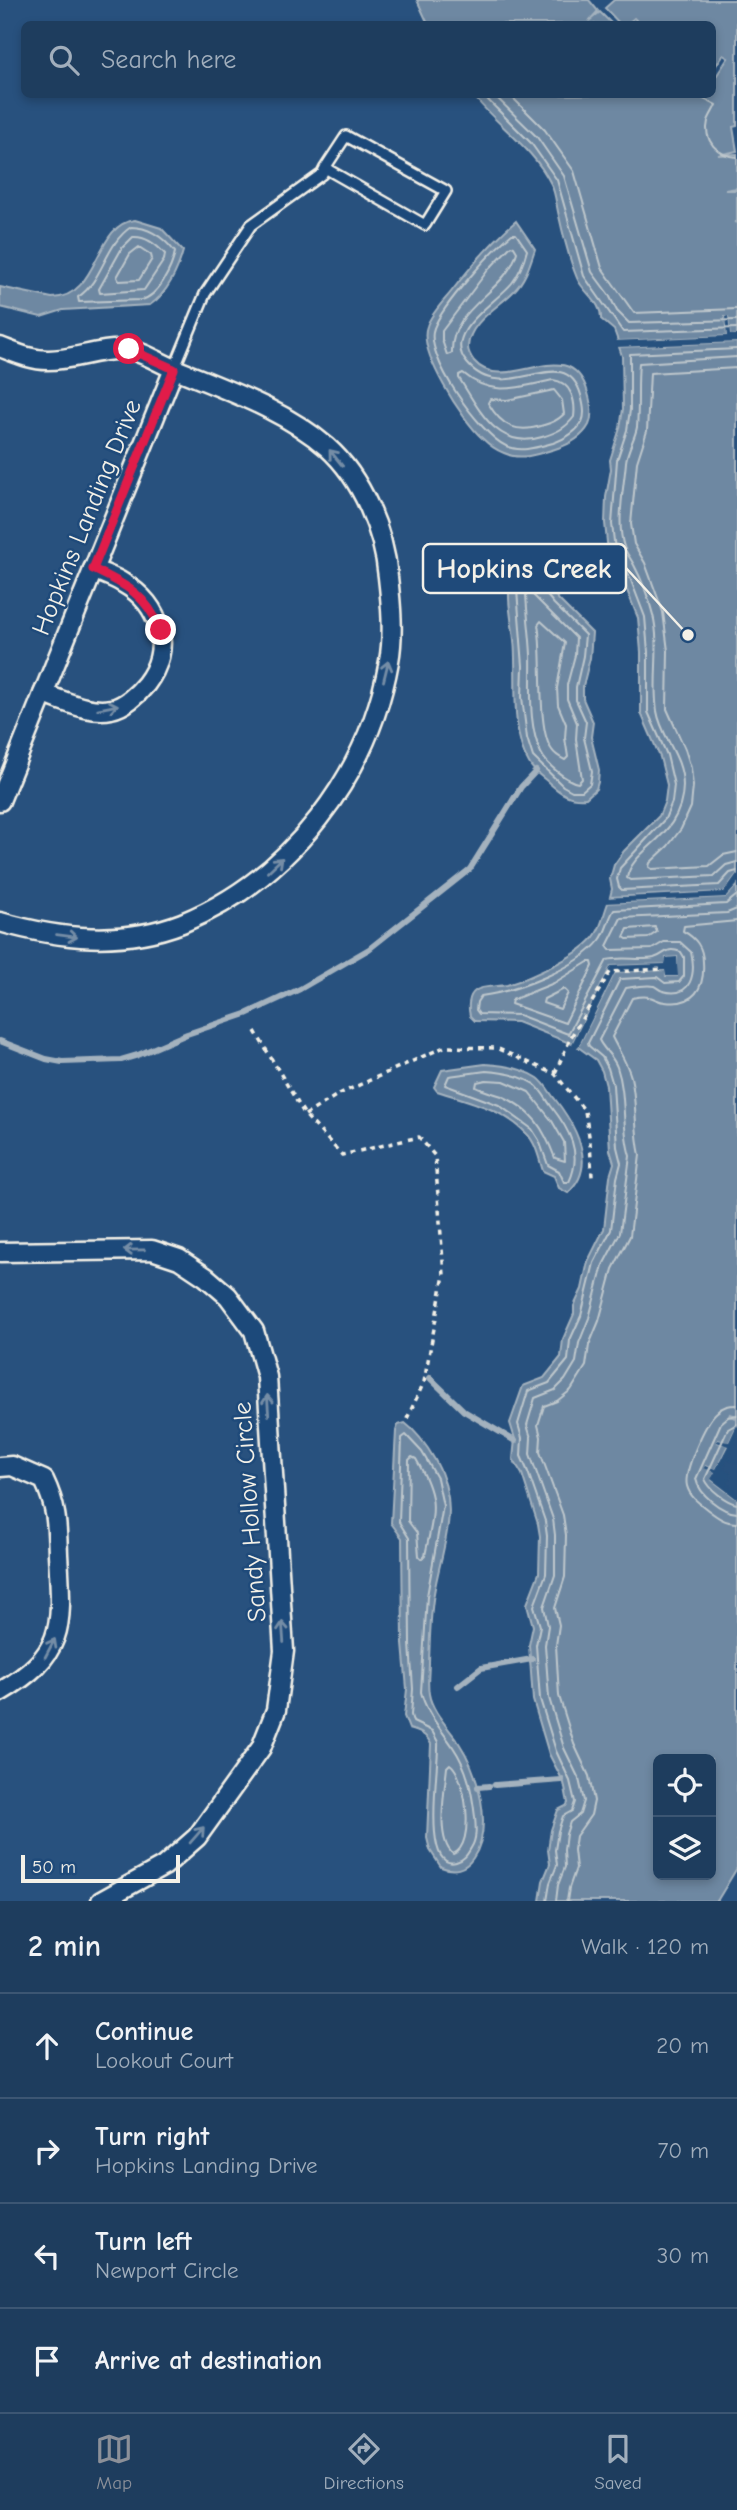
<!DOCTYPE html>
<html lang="en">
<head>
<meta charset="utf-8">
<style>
	:root { --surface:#1e3d5e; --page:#2b4867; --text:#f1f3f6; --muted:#a1aebc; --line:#3c5673; --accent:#8c9099 }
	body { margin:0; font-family:"Comic Neue",sans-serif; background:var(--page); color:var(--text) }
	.controls { position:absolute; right:21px; bottom:21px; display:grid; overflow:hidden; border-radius:10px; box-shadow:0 4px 10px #0003 }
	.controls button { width:63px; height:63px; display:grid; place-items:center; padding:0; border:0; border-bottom:2px solid var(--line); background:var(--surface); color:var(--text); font:35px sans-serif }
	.scale { position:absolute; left:21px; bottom:18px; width:159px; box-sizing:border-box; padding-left:7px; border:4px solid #f4f1e8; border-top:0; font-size:19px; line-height:24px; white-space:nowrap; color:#f4f1e8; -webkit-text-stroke:5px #1f4a7a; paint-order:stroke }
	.stop { position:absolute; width:21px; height:21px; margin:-16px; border:5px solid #e11d48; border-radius:50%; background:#fff }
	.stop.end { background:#e11d48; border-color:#fff; box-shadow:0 2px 7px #0008 }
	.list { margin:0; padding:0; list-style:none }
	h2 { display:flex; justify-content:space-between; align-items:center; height:91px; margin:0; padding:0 28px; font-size:30px }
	h2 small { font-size:23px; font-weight:400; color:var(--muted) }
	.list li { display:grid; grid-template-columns:46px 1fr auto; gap:21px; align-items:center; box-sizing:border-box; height:105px; padding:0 28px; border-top:2px solid var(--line) }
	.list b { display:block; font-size:26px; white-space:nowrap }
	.list p { margin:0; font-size:23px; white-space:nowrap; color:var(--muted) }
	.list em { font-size:23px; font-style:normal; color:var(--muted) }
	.icon { flex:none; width:38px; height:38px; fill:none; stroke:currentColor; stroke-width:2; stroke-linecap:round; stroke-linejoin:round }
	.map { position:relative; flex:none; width:737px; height:1901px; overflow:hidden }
	.search { position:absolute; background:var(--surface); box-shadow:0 4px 10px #0003; left:21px; right:21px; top:21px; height:77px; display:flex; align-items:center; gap:18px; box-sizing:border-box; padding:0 24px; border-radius:10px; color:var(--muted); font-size:26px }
	.sheet { height:511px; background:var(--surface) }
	nav { display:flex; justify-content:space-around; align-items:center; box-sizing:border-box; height:98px; border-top:2px solid var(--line); background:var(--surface); font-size:19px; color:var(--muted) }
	nav a { display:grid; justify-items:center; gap:4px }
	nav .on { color:var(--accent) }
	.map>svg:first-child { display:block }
</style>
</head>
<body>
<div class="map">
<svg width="737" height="1901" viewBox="0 0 737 1901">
	<rect width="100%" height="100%" fill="#28517e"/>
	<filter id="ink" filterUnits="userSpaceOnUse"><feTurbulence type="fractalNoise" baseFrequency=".0143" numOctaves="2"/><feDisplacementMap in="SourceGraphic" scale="14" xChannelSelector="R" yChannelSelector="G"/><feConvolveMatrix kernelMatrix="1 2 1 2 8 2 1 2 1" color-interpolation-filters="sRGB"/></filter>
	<g filter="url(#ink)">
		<g fill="#6e88a2" stroke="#a4b2be" stroke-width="2" fill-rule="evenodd">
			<path d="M417,0h172l9,11 -9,10 11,-9 12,12h-184z"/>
			<path d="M614,0h123v126l-4,1 4,24 -19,4 19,-1v34l-12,2h12v32h-3l3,1v112l-7,1 -2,-19h-3l2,19 -109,5 -4,-11 -13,-11c1,-17 -18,-26 -24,-41 -7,-17 -14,-44 -18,-62 -3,-11 -3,-22 -8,-32 -18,-37 -54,-58 -78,-89l239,-1 1,-13 15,-23 -5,-3 -10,15 -1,-46h-81l5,-4 -2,-2 -7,6h-7l-15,-16z"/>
			<path d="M135,220l26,8 22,23c-5,19 -16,43 -33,54l-87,5 -22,7 -41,-10v-20l52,11c48,-1 42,-74 83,-78z"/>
			<path d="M516,221l19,28c-5,15 -9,30 -21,42 -15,16 -45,31 -46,56 0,6 3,10 6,14 32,37 95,-32 114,32 3,10 5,23 1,32 -7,13 -21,20 -34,24 -16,5 -35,12 -51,4 -8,-3 -17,-10 -22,-15 -19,-17 -65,-87 -55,-112 4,-12 16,-24 24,-34 20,-26 40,-50 65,-71z"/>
			<path d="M737,342v532l-13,18 -114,5 2,-8 -2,-10 4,-14 10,-14 35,-35 6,-15 2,-16 -7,-28 -19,-44v-61l-3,-34 -18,-45 -12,-21 -3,-29 1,-26 5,-28 -1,-9 10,-32 3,-19 -1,-53 -3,-9z"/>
			<path d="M528,561l31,39 33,33 -2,25 -7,28v13l10,23 -2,15 8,33 -1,12 -2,7 -10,9c-17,2 -26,-5 -38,-16 -7,-6 -15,-11 -19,-19 -20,-33 -11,-86 -15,-123 -2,-20 -9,-45 -2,-65 3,-8 9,-11 16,-14z"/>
			<path d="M737,885v531l-7,-2 -1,2 8,2v7l-8,18 -11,-3 -1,2 11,3 -12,25 -11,-4 10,6 -3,8 25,19v369l-20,33h-177l3,-20 7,-17 -2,-14 3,-20 7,-20 8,-4 2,-3 -4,-20 -15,-29 -16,-54 -4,-55 4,-19 -6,-22 12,-31 1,-37 -2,-12 -16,-50 -9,-15 2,-20 -5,-16 13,-37 21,-8 17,-21 2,-18 11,-25v-8l8,-17 6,-28 16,-32 6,-53 4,-13 -4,-13 -4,-64 -4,-15 -6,-11 -18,-13 37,-75 51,-2v6h11v-19l-11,1v6l-55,2 -39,78 -55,-22 -42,-1 -5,-5c-2,-8 -2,-20 5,-25 7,-6 23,-4 32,-6 23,-7 77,-31 89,-51 6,-9 8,-21 12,-31l118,-6zM658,1759h53v116h-53z"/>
			<path d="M485,1064c18,1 38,4 53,14 7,5 12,15 17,21 20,26 44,66 13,94l-9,-5 -5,-12 -11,-5c-4,-12 -7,-28 -16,-37 -23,-25 -59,-33 -90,-43l-3,-4 8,-17z"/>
			<path d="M405,1423c12,9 22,23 30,37 27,48 8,82 -1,133 -4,23 -4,46 -5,69 0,10 -2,22 0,32 3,18 20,34 30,49 19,29 35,85 14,115 -8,12 -20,14 -32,9l-11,-17 -3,-12 4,-94c-5,-10 -11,-12 -22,-15l-5,-13 3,-27 -4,-45 -1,-106 -11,-15 5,-92 2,-6z"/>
		</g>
		<g fill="#28517e">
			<path d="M728,316l2,19h7v7l-121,5 1,-3 -3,-3 113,-5 -2,-19z"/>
			<path d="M737,874v11l-11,12 -122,6 3,-5 117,-6z"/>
			<path d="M677,957l1,19h-12l-1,-6 -50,2 -37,75 -6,-3 39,-78 54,-2 1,-6z"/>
			<path d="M737,1425v14l-8,18 8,4 -1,2 -9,-3 -4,9 9,3 -5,12 10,8v7l-26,-20 4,-7 -11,-4 1,-2 11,3 12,-23 -11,-4v-2l12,2z"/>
		</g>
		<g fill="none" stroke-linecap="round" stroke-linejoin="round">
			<g stroke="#bec7cc" stroke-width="2">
				<path d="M482,94l49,49 26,37 27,96 39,56 114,-4"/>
				<path d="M493,94l44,43 27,39 28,96 17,23 8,16 12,12 108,-3"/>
				<path d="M509,94l36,36 29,41 28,97 32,45 103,-4"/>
				<path d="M694,94l22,11c-2,5 -6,10 -8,16 -5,20 10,35 29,36"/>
				<path d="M131,227c19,0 33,11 44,25 -3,16 -17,45 -34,48l-62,2 -1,-5c25,-16 27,-53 53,-70z"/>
				<path d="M512,234h4l11,16c-3,12 -8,24 -15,33 -16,20 -71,50 -45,80 38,46 97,-25 114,32 2,8 5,19 1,27 -6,11 -18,17 -29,21 -15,4 -32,10 -47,3 -25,-11 -83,-91 -72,-118 8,-22 58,-78 78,-94z"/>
				<path d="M133,237c13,-1 23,7 32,17l-1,6 -20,30 -44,3 -1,-4 23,-41z"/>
				<path d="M511,246l3,1 3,5c-11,41 -67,55 -65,101l-5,2 -5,-15v-9l46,-61z"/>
				<path d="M139,247l12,8 1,4 -13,21 -20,1 -2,-4 13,-23z"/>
				<path d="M737,349l-107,5v56l-3,20 -10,30 -5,64 3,26 12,20 18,47 3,35v60l19,43 7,30 -2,17 -7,17 -45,49 -3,11 2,8 3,3 97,-5 11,-12 7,-2"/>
				<path d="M737,357l-98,6c-2,21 0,42 -2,64 -2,12 -10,23 -11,35 -2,25 -10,61 -2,85 2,6 7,12 10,18 8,15 15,34 19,50 8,32 -1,64 4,96 4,26 26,45 26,75 -1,53 -51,61 -56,92l3,2 84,-4 12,-11 11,-3"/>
				<path d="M737,368l-87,5 -3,58 -10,31 -6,62 3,20 11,19 18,49 5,39 -1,58 18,40 6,19 2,18 -2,21 -10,22 -13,17 -18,17 -1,4 3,2 57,-3 14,-11 14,-3"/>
				<path d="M463,373c29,25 56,14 90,7 18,2 23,21 21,37 -9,12 -19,16 -32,20 -45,14 -63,-28 -83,-59v-3z"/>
				<path d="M554,390l8,10 2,14c-6,6 -12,9 -20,11 -27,9 -42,2 -56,-22l2,-4 17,1z"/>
				<path d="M524,571l4,1 26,32 31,31 -2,21 -7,31v13l10,22 -2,16 8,33 -2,13 -8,7h-10l-9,-5 -30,-29 -6,-19 -5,-41 1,-31 -6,-76 2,-12z"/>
				<path d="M529,591l47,47 -1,17 -8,30v14l10,24 -1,16 6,40 -4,4c-12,-2 -32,-19 -37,-30 -14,-30 -9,-67 -10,-98 -1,-21 -4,-40 -5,-61z"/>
				<path d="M541,621l24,22 -8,45 1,17 8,19 -1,14 3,19 -3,3c-4,-2 -10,-5 -13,-10 -16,-21 -8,-96 -14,-125z"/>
				<path d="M655,927l2,5 -9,6 -21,1 -3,-2 4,-8z"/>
				<path d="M588,962h4l1,4 -28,57 -54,-19 1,-4 42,-17z"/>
				<path d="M564,989l4,4 -8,16 -17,-6 1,-4z"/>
				<path d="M486,1071c16,1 34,4 48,13 7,5 12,15 17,22 18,23 32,47 18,76h-5l-5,-11 -11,-6 -9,-25 -7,-11 -33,-24 -54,-20 4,-9z"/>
				<path d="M486,1080l18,1 25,11 23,29 12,21 1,19 -10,-3c-11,-29 -22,-48 -53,-62 -9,-3 -18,-5 -26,-9l1,-5z"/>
				<path d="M737,1405c-8,0 -14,1 -20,7 -11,9 -34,60 -30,74 3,11 12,17 21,24 9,7 17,13 29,13"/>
				<path d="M737,1415l-9,2 -7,6 -25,56c3,15 25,33 41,34"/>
				<path d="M737,1424l-9,5 -23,50c4,10 21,23 32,25"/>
				<path d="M406,1435l16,17 15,26 6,28 -16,90 -6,96c5,21 20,37 32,55 15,22 19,45 22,70 1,11 2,22 -4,31 -4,7 -7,12 -15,14 -36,10 -16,-103 -18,-120l-6,-11 -19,-9 -2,-7 2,-26 -3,-45 -1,-106 -10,-16 3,-84z"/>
				<path d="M412,1457l4,2c24,42 18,52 9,97l-3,3 -3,-3 -2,-23 -9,-12 1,-61z"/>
				<path d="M450,1764c15,10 27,81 3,90 -18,-15 -8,-65 -6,-87z"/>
				<path d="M547,1901l3,-18 7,-18 -2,-15 3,-19 5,-15 9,-5 3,-9 -5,-21 -14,-30 -16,-52 -4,-54 4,-19 -6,-20 12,-32 1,-38 -2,-15 -17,-49 -7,-16 1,-18 -4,-14 10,-33 21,-8 19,-23 2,-20 11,-24 13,-53 17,-33 6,-52 4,-15 -4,-16 -4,-62 -5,-17 -6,-11 -13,-11 -1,-3 32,-64 37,-2 8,6 14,-1 5,-6v-19l-3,-5c-16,-6 -15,3 -27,6 -15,3 -31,-2 -47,2l-39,74 -49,-19 -40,-1 -3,-4 1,-8 4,-6c36,-5 96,-27 119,-56 7,-9 8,-21 14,-30l112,-6 11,-9"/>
				<path d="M556,1901l2,-16 7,-18 -1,-17 2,-16 4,-12 10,-8 4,-13 -5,-22 -15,-31 -15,-50 -4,-53 3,-19 -4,-19 11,-32v-40l-2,-16 -23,-65 1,-16 -4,-13 8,-27 20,-8 10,-10 11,-18 3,-19 10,-25 14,-53 17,-32 10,-77c-9,-29 -3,-60 -13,-89 -4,-11 -14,-18 -18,-27l27,-52c7,-1 20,-4 28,-2 3,1 6,5 9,5 29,8 33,-18 28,-39l-11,-10h-16l-12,7 -42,1 -3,-4 14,-28 106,-5 10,-4"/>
				<path d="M567,1901l2,-13 7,-20 -2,-18 2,-14 15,-21 3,-14 -5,-25 -15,-32 -15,-48 -3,-51 3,-20 -4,-17 10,-31 1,-42 -3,-20 -23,-63 1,-15 -3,-12 6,-19 13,-5 14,-11 15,-24 3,-21 10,-24 14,-52 17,-33 10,-81c-6,-26 -3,-53 -9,-78 -4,-15 -13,-27 -19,-40l20,-39c5,-1 12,-2 17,-1 6,1 10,5 16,5 29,4 40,-14 38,-40 0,-15 -7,-24 -20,-31l1,-5 53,-5"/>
			</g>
			<g stroke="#a4b2be" stroke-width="6">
				<path d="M0,1041l46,18 16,3 59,-2 17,-5 49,-21 59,-20 54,-25 69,-40 101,-80 51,-82 15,-16"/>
				<path d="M430,1378l34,33 51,30"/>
				<path d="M458,1686l23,-18 51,-9"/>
				<path d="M495,1785l67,-5"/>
				<path d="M478,1787l11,-1"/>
			</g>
			<defs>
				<path id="lane" d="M174,369l31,-75 46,-69 71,-51 3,-6 21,-32 100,55 -21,34 -100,-57"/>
				<g id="street">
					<path d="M0,347c16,6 31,13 48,13 26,0 52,-12 78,-10 15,0 33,13 47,18 53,22 110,41 154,79 35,31 57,85 61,130 3,26 6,57 1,84 -20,114 -99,218 -207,262 -60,23 -122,16 -182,-1"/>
					<path d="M43,694c20,6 47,20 68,15 13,-2 27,-15 35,-25 27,-35 16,-79 -23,-101 -9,-6 -20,-9 -30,-14"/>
					<path d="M0,801l174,-432"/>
					<path d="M0,1252l152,-2 27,9 27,18 22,19 26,35 13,46 17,274 -8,59 -15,38 -64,89 -33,29 -63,35"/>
					<path d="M0,1467l12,-1 32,14c13,27 13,45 14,74 4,71 9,99 -58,138"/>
				</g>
			</defs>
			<use href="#lane" stroke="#f4f1e8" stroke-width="14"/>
			<use href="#street" stroke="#f4f1e8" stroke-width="23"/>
			<g stroke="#f4f1e8" stroke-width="3.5" stroke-dasharray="5 5" stroke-linecap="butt">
				<path d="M255,1031l50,84 37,40 77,-18 16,19 9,119 -20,107 -19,41"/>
				<path d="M555,1073l16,-36 39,-65 54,-3"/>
				<path d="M305,1115l34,-21 105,-47 52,1 59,26 30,37 5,31 2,35"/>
			</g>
			<use href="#lane" stroke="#1f4a7a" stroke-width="9"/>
			<use href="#street" stroke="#1f4a7a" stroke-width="18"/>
		</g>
		<defs><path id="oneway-shaft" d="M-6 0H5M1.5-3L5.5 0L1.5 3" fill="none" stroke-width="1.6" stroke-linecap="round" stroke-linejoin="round" transform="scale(1.75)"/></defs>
		<g stroke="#748da6">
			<use href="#oneway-shaft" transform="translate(336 458) rotate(-129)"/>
			<use href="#oneway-shaft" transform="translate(386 671) rotate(-76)"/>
			<use href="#oneway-shaft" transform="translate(108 707) rotate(-11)"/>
			<use href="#oneway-shaft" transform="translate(275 865) rotate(-44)"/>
			<use href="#oneway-shaft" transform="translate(67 936) rotate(7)"/>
			<use href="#oneway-shaft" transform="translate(134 1250) rotate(179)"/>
			<use href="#oneway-shaft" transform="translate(268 1405) rotate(-94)"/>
			<use href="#oneway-shaft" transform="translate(283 1632) rotate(-94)"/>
			<use href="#oneway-shaft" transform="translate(50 1648) rotate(-62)"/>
			<use href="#oneway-shaft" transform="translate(197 1835) rotate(-49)"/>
		</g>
	</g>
	<g fill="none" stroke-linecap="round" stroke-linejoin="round" filter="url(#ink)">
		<path stroke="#e11d48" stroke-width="9" d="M129,349l45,20 -81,200c34,16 53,26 68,61"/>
	</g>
	<g text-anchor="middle" stroke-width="5" stroke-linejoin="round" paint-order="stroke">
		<g font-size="26" fill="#f4f1e8" stroke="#1f4a7a">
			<text transform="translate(86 517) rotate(-68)" y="9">Hopkins Landing Drive</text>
			<text transform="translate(249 1512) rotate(-94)" y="9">Sandy Hollow Circle</text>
		</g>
	</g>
	<path fill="none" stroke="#f4f1e8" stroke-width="2.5" d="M688 635L626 568"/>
	<circle fill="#f4f1e8" stroke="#1f4a7a" stroke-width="2.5" cx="688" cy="635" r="7"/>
	<rect fill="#1f4a7a" stroke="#f4f1e8" stroke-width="2.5" x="423" y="544" width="203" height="49" rx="7"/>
	<g font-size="28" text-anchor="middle" font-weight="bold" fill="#f4f1e8">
		<text x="524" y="578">Hopkins Creek</text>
	</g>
</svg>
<div class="controls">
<button><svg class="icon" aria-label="locate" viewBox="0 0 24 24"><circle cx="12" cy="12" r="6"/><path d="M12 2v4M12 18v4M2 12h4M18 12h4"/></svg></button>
<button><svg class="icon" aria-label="layers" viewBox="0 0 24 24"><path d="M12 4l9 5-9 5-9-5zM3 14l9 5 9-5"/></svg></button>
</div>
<div class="scale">50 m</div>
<div class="stop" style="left:129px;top:349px"></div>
<div class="stop end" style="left:161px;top:630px"></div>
<div class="search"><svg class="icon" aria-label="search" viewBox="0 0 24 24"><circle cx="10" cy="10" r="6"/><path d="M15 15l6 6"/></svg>Search here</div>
</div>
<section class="sheet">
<h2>2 min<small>Walk · 120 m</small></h2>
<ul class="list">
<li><svg class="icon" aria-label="ahead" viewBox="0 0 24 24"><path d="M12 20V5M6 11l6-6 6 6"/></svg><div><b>Continue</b><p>Lookout Court</p></div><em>20 m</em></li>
<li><svg class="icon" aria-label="right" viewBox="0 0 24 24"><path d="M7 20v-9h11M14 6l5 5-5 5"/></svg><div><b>Turn right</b><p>Hopkins Landing Drive</p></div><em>70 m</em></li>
<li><svg class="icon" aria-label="left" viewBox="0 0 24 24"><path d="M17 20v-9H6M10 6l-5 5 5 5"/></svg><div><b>Turn left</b><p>Newport Circle</p></div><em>30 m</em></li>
<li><svg class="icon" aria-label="arrive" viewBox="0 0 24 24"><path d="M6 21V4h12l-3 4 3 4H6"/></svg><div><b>Arrive at destination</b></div></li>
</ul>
</section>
<nav>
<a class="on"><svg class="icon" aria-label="map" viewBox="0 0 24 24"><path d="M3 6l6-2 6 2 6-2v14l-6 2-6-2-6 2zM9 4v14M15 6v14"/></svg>Map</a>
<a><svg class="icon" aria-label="directions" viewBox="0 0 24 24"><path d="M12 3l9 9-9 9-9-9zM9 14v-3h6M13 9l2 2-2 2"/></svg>Directions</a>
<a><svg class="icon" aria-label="saved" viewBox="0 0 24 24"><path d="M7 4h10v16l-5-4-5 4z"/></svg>Saved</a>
</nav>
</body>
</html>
